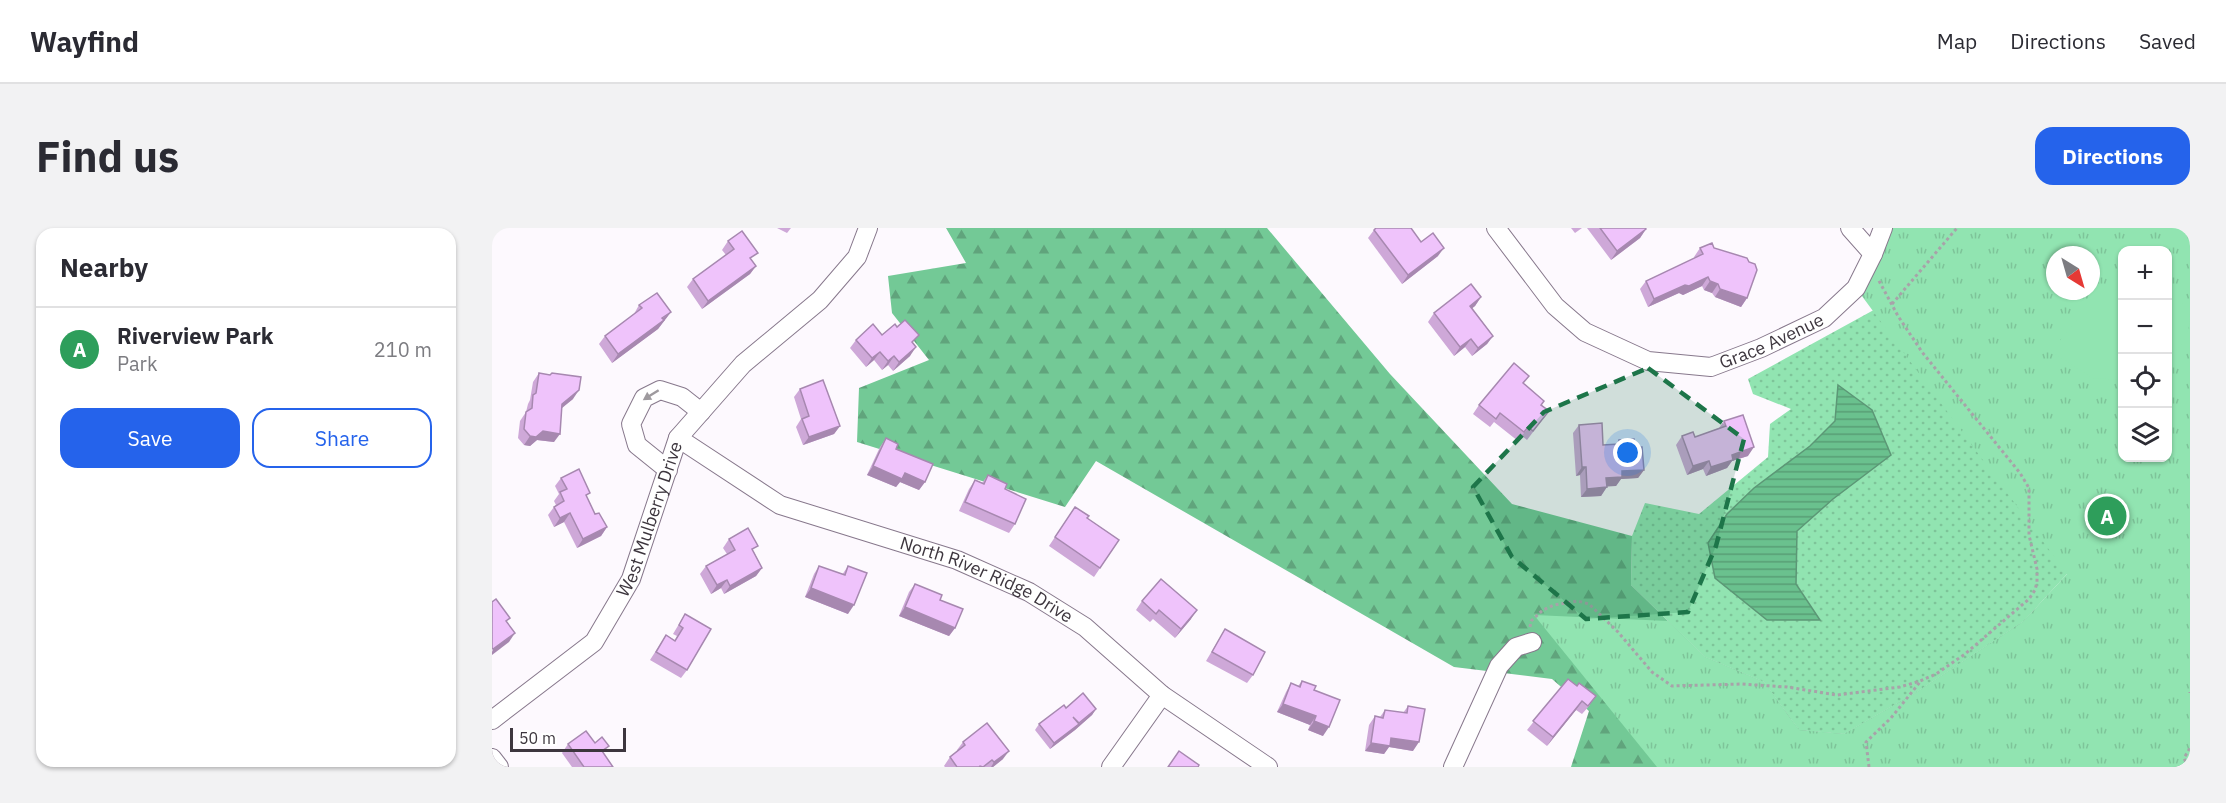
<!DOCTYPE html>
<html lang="en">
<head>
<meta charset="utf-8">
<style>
	:root { --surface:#fff; --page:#f2f2f3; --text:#2b2b33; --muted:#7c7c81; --line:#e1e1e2; --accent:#2563eb }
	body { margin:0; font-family:"IBM Plex Sans",sans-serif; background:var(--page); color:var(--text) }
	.controls { position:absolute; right:18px; top:18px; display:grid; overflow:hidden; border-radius:12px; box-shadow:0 2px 4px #0004 }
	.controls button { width:54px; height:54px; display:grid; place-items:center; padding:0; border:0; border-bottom:2px solid var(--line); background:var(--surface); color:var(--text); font:30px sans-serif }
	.compass { position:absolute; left:1554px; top:18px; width:54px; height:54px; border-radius:50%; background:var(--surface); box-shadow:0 2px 4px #0004; rotate:143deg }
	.scale { position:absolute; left:18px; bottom:15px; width:116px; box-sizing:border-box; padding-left:6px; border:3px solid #3d363e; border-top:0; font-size:16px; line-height:21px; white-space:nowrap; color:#3d363e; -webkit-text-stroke:4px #fff; paint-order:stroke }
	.you { position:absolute; left:1136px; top:225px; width:21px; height:21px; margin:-15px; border:4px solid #fff; border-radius:50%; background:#1a73e8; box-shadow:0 0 0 9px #1a73e833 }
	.badge { display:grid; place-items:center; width:39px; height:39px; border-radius:50%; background:var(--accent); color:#fff; font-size:20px; font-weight:700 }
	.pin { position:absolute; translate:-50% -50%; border:3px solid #fff; box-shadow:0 2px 6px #0006 }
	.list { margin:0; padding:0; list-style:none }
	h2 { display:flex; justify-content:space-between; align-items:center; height:78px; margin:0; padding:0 24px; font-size:26px }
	h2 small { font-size:20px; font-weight:400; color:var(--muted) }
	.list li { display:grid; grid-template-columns:39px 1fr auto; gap:18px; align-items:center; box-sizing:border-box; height:84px; padding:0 24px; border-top:2px solid var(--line) }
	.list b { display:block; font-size:22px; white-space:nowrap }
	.list p { margin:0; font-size:20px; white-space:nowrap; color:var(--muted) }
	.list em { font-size:20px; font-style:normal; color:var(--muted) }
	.actions { display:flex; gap:12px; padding:18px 24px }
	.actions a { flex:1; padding:14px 0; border:2px solid var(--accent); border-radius:18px; text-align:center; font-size:21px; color:var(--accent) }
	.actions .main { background:var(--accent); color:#fff }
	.icon { flex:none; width:33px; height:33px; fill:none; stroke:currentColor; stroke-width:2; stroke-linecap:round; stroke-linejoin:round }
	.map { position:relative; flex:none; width:1698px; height:539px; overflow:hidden; border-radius:18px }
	header { display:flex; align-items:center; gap:36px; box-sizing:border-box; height:84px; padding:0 30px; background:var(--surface); border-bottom:2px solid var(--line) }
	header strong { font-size:28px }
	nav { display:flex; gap:33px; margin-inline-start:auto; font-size:21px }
	.intro { display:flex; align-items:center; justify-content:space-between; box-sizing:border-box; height:144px; padding:0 36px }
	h1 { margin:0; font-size:42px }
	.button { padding:15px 27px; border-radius:18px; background:var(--accent); color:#fff; font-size:21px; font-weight:700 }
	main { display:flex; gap:36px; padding:0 36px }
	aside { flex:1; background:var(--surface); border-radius:18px; box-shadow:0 2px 4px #0004 }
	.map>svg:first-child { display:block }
</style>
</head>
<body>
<header>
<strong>Wayfind</strong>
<nav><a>Map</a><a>Directions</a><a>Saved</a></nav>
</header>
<div class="intro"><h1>Find us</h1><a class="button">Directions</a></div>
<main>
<aside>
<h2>Nearby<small></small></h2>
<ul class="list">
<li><span class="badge" style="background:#2e9e5b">A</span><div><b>Riverview Park</b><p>Park</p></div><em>210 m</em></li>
</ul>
<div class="actions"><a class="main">Save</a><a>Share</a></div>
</aside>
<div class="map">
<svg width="1698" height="539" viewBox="0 0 1698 539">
	<defs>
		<pattern id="grass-dots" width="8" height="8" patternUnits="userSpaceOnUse" patternTransform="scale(1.5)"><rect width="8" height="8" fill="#91e4b1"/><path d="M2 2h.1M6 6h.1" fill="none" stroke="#7ec499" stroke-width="1.8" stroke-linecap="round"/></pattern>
		<pattern id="forest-firs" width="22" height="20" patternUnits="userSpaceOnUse" patternTransform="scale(1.5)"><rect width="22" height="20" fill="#73c996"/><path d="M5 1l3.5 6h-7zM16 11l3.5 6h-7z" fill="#60a47c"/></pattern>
		<pattern id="park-tufts" width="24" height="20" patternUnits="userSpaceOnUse" patternTransform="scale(1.5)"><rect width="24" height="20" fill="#91e4b1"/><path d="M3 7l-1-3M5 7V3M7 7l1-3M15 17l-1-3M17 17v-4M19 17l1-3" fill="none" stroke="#7ec499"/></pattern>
		<pattern id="water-rules" width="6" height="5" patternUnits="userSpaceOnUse" patternTransform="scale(1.5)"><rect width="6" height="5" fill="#6ac18e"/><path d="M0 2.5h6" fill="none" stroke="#589e75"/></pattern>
	</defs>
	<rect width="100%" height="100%" fill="#fdf9fe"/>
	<path fill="url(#grass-dots)" fill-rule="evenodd" d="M1593,0h70l35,42v227l-123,77 -43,47 -107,71 -73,42 -45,-4 -35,-48 -59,-25 -74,-72 1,-49 13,-33 54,11 69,-57 2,-33 21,-15 -38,-15 -5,-15 133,-73zM1630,22h46v208h-46zM1563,27h36v36h-36z"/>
	<path fill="url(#forest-firs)" d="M454,0h321l123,146 122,130 120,32 -1,49 74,72 59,25 35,48 45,4 73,-42 107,-71 44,-47 122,193h-619l18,-56 -37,-32 -98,-12 -358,-206 -31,46 -208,-65 2,-54 70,-28 -37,-47 -4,-37 78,-13z"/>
	<path fill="url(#park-tufts)" fill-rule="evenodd" d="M1391,0h307v539h-533l-123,-152 134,6 37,36 59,25 35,48 45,4 73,-42 107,-71 43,-47 -211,-286zM1630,22h46v208h-46zM1563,27h36v36h-36z"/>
	<g fill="#91e4b1">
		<path d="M1630,38v114l-30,-2 -41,-27z"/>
		<path d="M1676,65l22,17c0,24 -4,32 -22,48z"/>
	</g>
	<path fill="url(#water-rules)" stroke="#5c9776" stroke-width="1.5" d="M1346,157l34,25 19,45 -58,44 -36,32 -1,53 24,36h-53l-52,-42 -7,-35 19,-29 27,-26 56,-42 25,-25z"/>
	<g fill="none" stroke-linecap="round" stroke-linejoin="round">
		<defs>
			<g id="minor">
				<path id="s1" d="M1004,0l59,78 30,26 63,29 63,6 50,-19 63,-30 32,-30 17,-34 10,-26"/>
				<path d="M1358,0l23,26"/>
				<path id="s2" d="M186,210l102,67 177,55 72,32 56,35 77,68 106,72"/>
				<path d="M176,242l-31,-25 -6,-21 13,-26 16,-8 22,7 19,15"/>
				<path id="s3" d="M0,492l102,-78 37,-63 47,-141 65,-74 77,-64 37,-43 11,-29"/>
				<path d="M0,530l7,9"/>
				<path d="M619,539l51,-72"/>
				<path d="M961,539l46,-101 17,-19 16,-5"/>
			</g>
		</defs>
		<use href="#minor" stroke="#87788c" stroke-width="20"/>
		<g stroke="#a8a2a9" stroke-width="3" stroke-dasharray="3 3" stroke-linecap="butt">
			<path d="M1400,76l65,-76"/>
			<path d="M1038,399l1,-6 12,-11 11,-5 24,-4 11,3 29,28 34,40 20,14 69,-2 46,3 50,8 63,-8 20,-6 16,-7 29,-20 64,-55 6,-9 2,-8v-13l-8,-34v-47l-9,-15 -98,-121 -24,-36 -20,-37"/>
			<path d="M1698,464v1"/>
			<path d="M1377,539l-3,-25 25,-24 29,-36"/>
			<path d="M1696,539l-4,-9 6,-10"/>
		</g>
		<use href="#minor" stroke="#fff" stroke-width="18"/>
	</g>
	<g fill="#cea8d8">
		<path d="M285,0h14l-4,5z"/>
		<path d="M1079,0h11l-7,5z"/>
		<path d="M1095,0h58l1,1 -6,9 -29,22z"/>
		<path d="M882,2l47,12 17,14 -36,28 -34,-46z"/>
		<path d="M236,13l24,20 4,5 -6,8 -48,35 -15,-22 6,-8 33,-24 -4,-5z"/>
		<path d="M1208,20h14l33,50 -6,9 -26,-10 -3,-4 -8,-3 -2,-4 -19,9 -4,-2 -31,14 -8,-18 6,-8 49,-23 -1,-1z"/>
		<path d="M989,69l-6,9 -3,2 21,28 -6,8 -15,12 -7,-9 -11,9 -26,-34 6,-9z"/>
		<path d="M147,77l32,7 -13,17 -46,34 -13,-19 6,-8 29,-22z"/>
		<path d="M390,107l31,9 -3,12 -17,15 -5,-6 -6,5 -8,-10 -8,7 -16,-19 6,-8z"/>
		<path d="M47,145l34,26 -12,9 -7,34 -17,-2 -7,6 -6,-1 -6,-7 2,-17 6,-9 2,-8 2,-4 3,-18z"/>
		<path d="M1032,156l18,21 7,6 -22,29 -5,-4 -4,5 -24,-19 -4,5 -17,-13 6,-9z"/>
		<path d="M308,161l40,37 -6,8 -31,11 -7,-18 5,-8 -7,-22z"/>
		<path d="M1232,193l24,35 -16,5 -5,7 -21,8 -3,-7 -16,6 -11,-30 6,-9 13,1 24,-9z"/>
		<path d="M1087,197l24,20 13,-1 3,-4 15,7 10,23 -6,8 -17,1 -5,7h-9l-6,10 -20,1 -1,-22 -4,1 -3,-43z"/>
		<path d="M394,210l39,44 -6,8 -19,-8 -4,5 -29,-12 13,-28z"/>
		<path d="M496,247l17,14 10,35 -6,9 -50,-22 10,-22 6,-9 7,3z"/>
		<path d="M69,250l26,19 8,17 12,13 -6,9 -24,12 -13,-26 -10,5 -6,-12 6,-8 2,-2 -2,-4 5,-7 -4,-8z"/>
		<path d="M583,279l12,11 32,22 -25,37 -45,-31z"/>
		<path d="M237,311l25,13 8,16 -6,8 -32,18 -3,-6 -10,6 -11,-20 6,-8 21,-12 -4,-6z"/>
		<path d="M327,338l23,9 6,-9v48l-43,-17 9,-23z"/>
		<path d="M423,356l25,16 15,28 -6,8 -50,-20 10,-24z"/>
		<path d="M650,373l49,18 -16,19 -22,-19 -3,3 -14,-12z"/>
		<path d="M193,386l2,56 -6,8 -31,-18 16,-25 9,5 2,-4 -4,-2z"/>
		<path d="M733,401l28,46 -6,8 -41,-22z"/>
		<path d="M1076,451l22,26 -8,9 -6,-4 -29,36 -20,-16z"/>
		<path d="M810,453l12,9 9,46 -15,-6 2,-5 -33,-13 9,-20 5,-9 7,3z"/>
		<path d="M916,478l5,45 -24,-4 -5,7 -19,-3 4,-26 6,-9 5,1 5,-7 18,3z"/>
		<path d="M574,480l30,1 -4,6 -17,15 -25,19 -15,-19 4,-6z"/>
		<path d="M471,514l40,17 -10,8h-48l-1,-1 6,-9 7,-6v-1z"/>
		<path d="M76,516l35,10 10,13h-41l-10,-14z"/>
	</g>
	<g fill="#a788b0">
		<path d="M1154,1l-6,9 -29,22 6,-9z"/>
		<path d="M952,20l-6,8 -36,28 6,-9z"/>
		<path d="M264,38l-6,8 -48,35 6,-8z"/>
		<path d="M1216,49l-6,9 -19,9 -4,-2 -31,14 6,-8 31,-14z"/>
		<path d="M1218,53l8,3 -6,9 -8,-3z"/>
		<path d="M1228,61l27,9 -6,9 -26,-10z"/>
		<path d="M989,69l-6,9 -11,9 6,-9z"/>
		<path d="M179,84l-13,17 -46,34 6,-9z"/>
		<path d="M1001,108l-6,8 -15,12 6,-8z"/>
		<path d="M979,111l-6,8 -11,9 6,-9z"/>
		<path d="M424,119l-6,9 -17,15 6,-9z"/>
		<path d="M388,124l-6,8 -8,7 6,-9z"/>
		<path d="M402,128l-6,9 -6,5 6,-9z"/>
		<path d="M87,162l-6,9 -17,14 6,-9z"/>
		<path d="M348,198l-6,8 -31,11 6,-8z"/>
		<path d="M51,203l17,3 -6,8 -17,-2 -7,6 -6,-1 6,-9z"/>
		<path d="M1262,219l-6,9 -16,5 -5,7 -21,8 5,-9 21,-12z"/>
		<path d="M1217,233l-6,8 -16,6 6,-9z"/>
		<path d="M381,238l32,7 20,9 -6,8 -19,-8 -4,5 -29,-12z"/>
		<path d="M1090,239h4l-6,8 -4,1z"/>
		<path d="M1152,242l-6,8 -17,1 -5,7 -16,1 6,-9 16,-7z"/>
		<path d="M1115,259l-6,9 -20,1 6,-8z"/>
		<path d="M78,285l-6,9 -10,5 6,-9z"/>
		<path d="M115,299l-6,9 -24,12 6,-9z"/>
		<path d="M270,340l-6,8 -32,18 6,-8z"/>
		<path d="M235,352l-6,8 -10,6 6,-9z"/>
		<path d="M319,360l43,17 -6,9 -43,-17z"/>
		<path d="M413,379l50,21 -6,8 -50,-20z"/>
		<path d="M705,382l-6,9 -16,19 6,-9z"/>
		<path d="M23,405l-6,9 -17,13v-3l1,-3z"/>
		<path d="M1090,473l-6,9 -29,36 6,-9z"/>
		<path d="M791,476l33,12 -6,9 -33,-13z"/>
		<path d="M604,481l-4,6 -17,15 -25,19 4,-6 24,-18z"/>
		<path d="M822,493l15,6 -6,9 -15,-6z"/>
		<path d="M899,510l28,4 -6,9 -24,-4 -5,7 -19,-3 6,-8z"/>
		<path d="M517,523l-6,8 -10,8h-2l3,-5z"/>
	</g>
	<g fill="#efc3fb" stroke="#a788b0" stroke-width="1.5">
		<path d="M884,0h35l10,14 12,-9 11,15 -36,27 -34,-45z"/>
		<path d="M1108,0h45l1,1 -29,22z"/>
		<path d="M250,3l16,22 -8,5 6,8 -48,35 -15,-22 41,-30 -6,-8z"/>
		<path d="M1220,15l2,5 33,10 2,4 6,2 2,6 -10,28 -27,-9 -2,-5 -8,-3 -2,-4 -19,9 -4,-1 -31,14 -8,-18 57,-27 -3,-6z"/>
		<path d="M979,56l10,13 -11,9 23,30 -15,12 -7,-9 -11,8 -26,-34z"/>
		<path d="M165,65l14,19 -9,6 2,2 -46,34 -13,-18 37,-28 -3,-3z"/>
		<path d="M413,92l14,15 -7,7 4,5 -17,15 -5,-6 -6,5 -8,-9 -8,6 -16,-18 17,-16 9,11 13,-11 2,3z"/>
		<path d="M1022,135l15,13 -6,7 21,18 -3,4 8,6 -16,20 -5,-4 -4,5 -24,-19 -4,6 -17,-14z"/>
		<path d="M47,145l11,2 2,-2 29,4 -2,13 -17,14 -2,30 -17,-3 -7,6 -6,-1 -6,-7 2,-17 6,-4 1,-13 3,-2z"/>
		<path d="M331,152l17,46 -31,11 -7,-18 7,-3 -9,-27z"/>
		<path d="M1251,187l11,32 -22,8 1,5 -22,7 -2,-6 -16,5 -11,-30 11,-4 2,5 31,-11 -2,-5z"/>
		<path d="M1110,195l1,22 16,-1v-4l15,-1v8h8l2,23 -22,1v6l-16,1 1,9 -20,2 -1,-22h-4l-3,-42z"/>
		<path d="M394,210l12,6 -2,5 37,15 -8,18 -20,-9 -3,6 -29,-13z"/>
		<path d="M87,241l11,24 -4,2 9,19 4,-1 8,14 -24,12 -13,-26 -10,5 -6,-11 10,-6 -4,-9 7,-3 -6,-11z"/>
		<path d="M496,247l19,9 -2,5 21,10 -11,25 -50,-22 10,-22 9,4z"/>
		<path d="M583,279l14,9 -2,2 32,22 -19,28 -45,-31z"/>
		<path d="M256,300l10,18 -6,3 10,19 -32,18 -3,-6 -10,5 -11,-19 29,-16 -6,-11z"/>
		<path d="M327,338l26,9 3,-9 19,7 -13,32 -43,-17z"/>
		<path d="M669,351l36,31 -16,19 -22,-19 -3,4 -14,-13z"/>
		<path d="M423,356l27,11 -2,5 23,9 -8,19 -50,-21z"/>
		<path d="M4,371l14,19 -4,3 9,12 -22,16 -1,-1v-46z"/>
		<path d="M193,386l26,15 -24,41 -31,-18 10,-17 9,6 8,-13 -4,-3z"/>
		<path d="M733,401l40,23 -12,23 -41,-23z"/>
		<path d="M1076,451l9,7 2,-3 17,13 -8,10 -6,-5 -29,36 -20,-16z"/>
		<path d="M810,453l14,5 -2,4 26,10 -11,27 -15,-6 2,-5 -33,-12 8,-21 9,4z"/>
		<path d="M591,465l13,16 -17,14 -6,-6 6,7 -25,19 -15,-19 25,-19 2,3z"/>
		<path d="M916,478l17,3 -6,33 -28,-4 -1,8 -19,-3 4,-27 8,2 2,-8 22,3z"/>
		<path d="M495,495l22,28 -15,11 -2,-2 -9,7 -3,-1 -1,1h-22l-7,-10 15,-12 -2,-3z"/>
		<path d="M94,503l9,12 7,-6 7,9 -7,5 11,16h-29l-16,-23z"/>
		<path d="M687,523l20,14 -1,2h-30z"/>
	</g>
	<defs><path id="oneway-solid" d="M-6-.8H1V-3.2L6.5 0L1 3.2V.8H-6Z" transform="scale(1.5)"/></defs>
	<use fill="#9e9a9e" href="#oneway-solid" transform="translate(159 167) rotate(148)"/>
	<path fill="#1d7549" fill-opacity="0.2" stroke="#1d7549" stroke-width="4.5" stroke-dasharray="12 8" stroke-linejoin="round" d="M1156,140l96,71 -28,107 -28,66 -102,7 -74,-62 -39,-70 71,-75z"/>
	<g text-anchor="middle" stroke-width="4.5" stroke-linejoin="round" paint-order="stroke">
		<g font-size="18" fill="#3d363e" stroke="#fff">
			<text dy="6" stroke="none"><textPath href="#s1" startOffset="336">Grace Avenue</textPath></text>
			<text dy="6" stroke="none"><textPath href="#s3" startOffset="264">West Mulberry Drive</textPath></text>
			<text dy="6" stroke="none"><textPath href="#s2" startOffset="342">North River Ridge Drive</textPath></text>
		</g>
	</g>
</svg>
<div class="controls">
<button>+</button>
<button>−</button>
<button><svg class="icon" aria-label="locate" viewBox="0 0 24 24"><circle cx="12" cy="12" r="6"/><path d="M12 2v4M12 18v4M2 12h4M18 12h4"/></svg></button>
<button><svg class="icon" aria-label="layers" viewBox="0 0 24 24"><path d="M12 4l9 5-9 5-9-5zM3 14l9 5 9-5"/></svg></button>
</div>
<svg class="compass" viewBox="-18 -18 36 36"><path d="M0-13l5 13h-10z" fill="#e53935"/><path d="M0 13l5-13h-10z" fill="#7c7c81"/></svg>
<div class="scale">50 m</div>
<div class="you"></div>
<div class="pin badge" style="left:1615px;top:288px;background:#2e9e5b">A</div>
</div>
</main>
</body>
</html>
